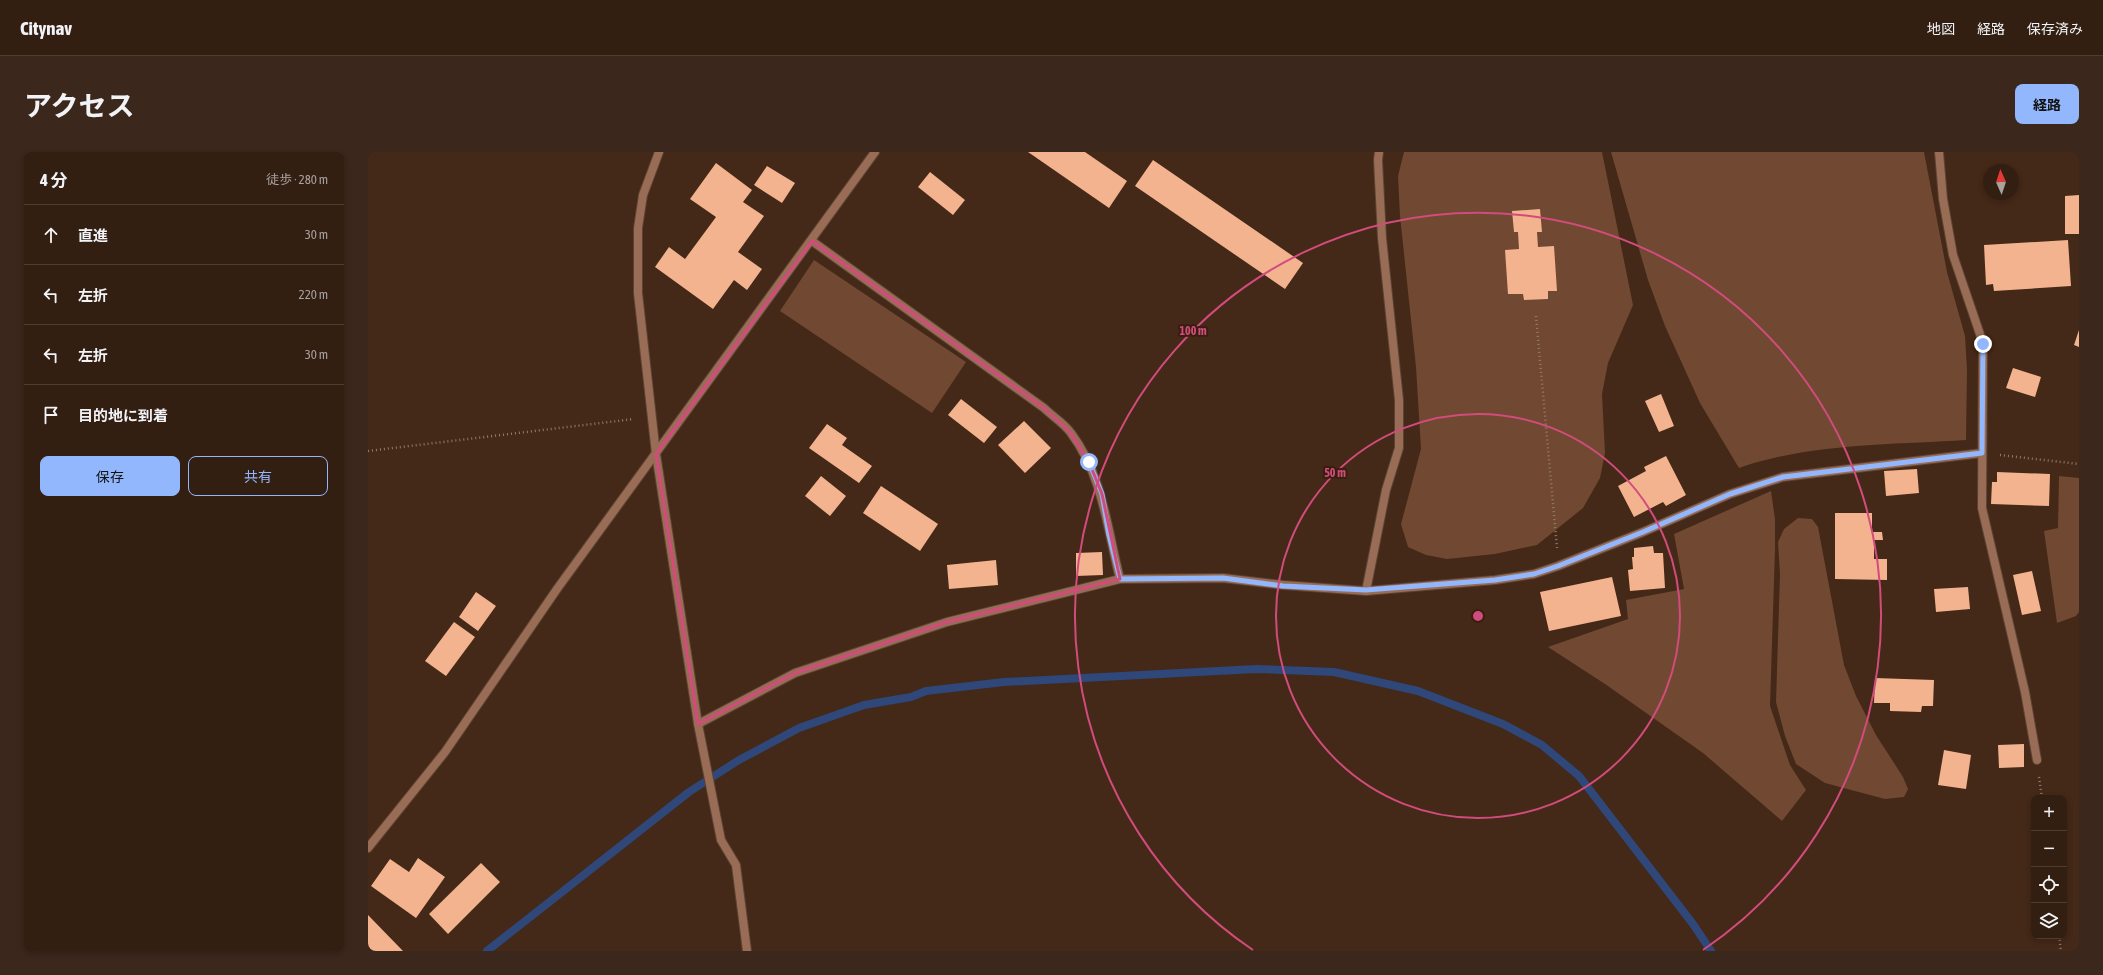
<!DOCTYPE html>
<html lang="ja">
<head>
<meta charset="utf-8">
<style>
	:root { --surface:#331e12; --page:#3b271b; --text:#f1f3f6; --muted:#a9a29f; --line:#4e3c32; --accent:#93b7fd }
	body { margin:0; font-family:"Asap Condensed","Noto Sans JP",sans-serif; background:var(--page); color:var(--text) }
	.controls { position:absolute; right:12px; bottom:12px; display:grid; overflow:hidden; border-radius:8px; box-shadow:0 2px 6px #0003 }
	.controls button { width:36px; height:36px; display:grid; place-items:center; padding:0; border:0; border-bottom:1px solid var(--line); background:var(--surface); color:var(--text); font:20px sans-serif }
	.compass { position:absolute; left:1615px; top:12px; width:36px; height:36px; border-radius:50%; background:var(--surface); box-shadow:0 2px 6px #0003; rotate:357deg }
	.stop { position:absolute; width:12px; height:12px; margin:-9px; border:3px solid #93b7fd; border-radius:50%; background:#fff }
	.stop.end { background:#93b7fd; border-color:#fff; box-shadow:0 1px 4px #0008 }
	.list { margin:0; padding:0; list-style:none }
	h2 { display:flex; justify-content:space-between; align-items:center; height:52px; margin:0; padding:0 16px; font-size:17px }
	h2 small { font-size:13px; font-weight:400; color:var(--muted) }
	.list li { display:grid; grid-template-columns:26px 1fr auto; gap:12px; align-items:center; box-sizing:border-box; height:60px; padding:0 16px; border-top:1px solid var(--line) }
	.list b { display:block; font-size:15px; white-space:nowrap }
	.list em { font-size:13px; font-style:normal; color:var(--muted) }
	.actions { display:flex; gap:8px; padding:12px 16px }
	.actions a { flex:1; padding:9px 0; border:1px solid var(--accent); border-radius:8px; text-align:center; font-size:14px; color:var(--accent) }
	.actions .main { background:var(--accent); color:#111 }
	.icon { flex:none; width:22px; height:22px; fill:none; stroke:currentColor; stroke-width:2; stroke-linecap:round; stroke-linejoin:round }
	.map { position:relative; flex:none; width:1711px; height:799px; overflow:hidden; border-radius:8px }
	header { display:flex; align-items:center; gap:24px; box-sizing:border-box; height:56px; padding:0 20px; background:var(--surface); border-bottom:1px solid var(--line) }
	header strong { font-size:19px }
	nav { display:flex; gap:22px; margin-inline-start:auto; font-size:14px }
	.intro { display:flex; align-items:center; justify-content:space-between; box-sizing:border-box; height:96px; padding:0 24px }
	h1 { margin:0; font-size:28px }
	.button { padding:10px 18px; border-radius:8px; background:var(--accent); color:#111; font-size:14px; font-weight:700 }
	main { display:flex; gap:24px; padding:0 24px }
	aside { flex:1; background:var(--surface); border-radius:8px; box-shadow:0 2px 6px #0003 }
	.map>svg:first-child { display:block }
</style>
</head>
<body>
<header>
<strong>Citynav</strong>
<nav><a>地図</a><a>経路</a><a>保存済み</a></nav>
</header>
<div class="intro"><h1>アクセス</h1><a class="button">経路</a></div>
<main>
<aside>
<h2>4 分<small>徒歩 · 280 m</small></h2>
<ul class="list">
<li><svg class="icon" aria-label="ahead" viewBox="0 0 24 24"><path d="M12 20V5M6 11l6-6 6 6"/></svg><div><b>直進</b></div><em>30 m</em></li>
<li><svg class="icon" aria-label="left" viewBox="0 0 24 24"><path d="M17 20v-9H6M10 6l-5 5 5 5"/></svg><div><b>左折</b></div><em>220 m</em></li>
<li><svg class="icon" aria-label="left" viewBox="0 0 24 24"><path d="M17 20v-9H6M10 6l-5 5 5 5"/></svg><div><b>左折</b></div><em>30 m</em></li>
<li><svg class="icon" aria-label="arrive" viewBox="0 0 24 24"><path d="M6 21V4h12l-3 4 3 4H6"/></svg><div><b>目的地に到着</b></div></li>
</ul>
<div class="actions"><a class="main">保存</a><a>共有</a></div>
</aside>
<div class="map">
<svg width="1711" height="799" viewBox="0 0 1711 799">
	<rect width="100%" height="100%" fill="#442818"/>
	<g fill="#714831">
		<path d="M1036,0h198l31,153 -25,58 -6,31 3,59 -5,25 -17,30 -46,37 -42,9 -48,5 -21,-4 -18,-8 -7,-23 20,-75 -5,-82 -16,-151 -2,-40z"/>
		<path d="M1243,0h313l23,120 18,64 2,34 -1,70c-75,5 -155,3 -227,28l-39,-65 -35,-77 -17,-46z"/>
		<path d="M446,108l152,102 -34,51 -152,-102z"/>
		<path d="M1691,324l20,2v134l-3,4 -19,7 -13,-92 14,-3z"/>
		<path d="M1403,339l4,28v30l-5,157 20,59 16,25 -24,31 -79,-68 -98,-69 -57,-37 80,-28 -2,-19 58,-11 -10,-55z"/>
		<path d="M1430,366l14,1 6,8 26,138 12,31 20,39 27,42 5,12 -4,8 -19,2 -60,-16 -29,-19 -11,-28 -9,-34 4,-128 -2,-32 6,-13z"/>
	</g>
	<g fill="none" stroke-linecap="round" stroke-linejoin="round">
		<path stroke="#2f4779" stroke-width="8" d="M119,799l202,-159 50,-32 60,-32 65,-23 47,-8 15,-6 78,-9 252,-13 78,3 84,19 85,33 39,21 37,31 114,148 18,27"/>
	</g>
	<g fill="#f3b38f">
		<path d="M660,0h57l42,29 -18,27z"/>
		<path d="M785,8l150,103 -18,26 -150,-103z"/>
		<path d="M348,11l36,27 -9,12 21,14 -26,36 24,17 -15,21 -13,-10 -21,29 -58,-42 14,-20 16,12 31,-42 -26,-18z"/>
		<path d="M399,14l28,17 -13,20 -28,-18z"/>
		<path d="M562,20l35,28 -12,15 -35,-28z"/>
		<path d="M1711,43v39h-14v-38z"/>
		<path d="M1172,57l2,23h-5l1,15 16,-1 3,45h-9v8l-24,1 -1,-6h-15l-3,-44 14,-1 -1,-17h-4l-2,-21z"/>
		<path d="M1700,88l3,46 -77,5 -1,-7 -7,1 -2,-40z"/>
		<path d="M1711,178v17l-5,-2z"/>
		<path d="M1645,216l28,9 -6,20 -29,-9z"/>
		<path d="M1293,242l13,32 -15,6 -14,-31z"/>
		<path d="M593,247l36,28 -13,16 -36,-28z"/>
		<path d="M656,269l27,27 -26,25 -27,-28z"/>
		<path d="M459,272l20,14 -5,7 30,21 -13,17 -50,-35z"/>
		<path d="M1298,304l20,39 -20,11 -3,-4 -29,15 -16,-31 28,-15 -2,-4z"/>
		<path d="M1549,317l2,24 -33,3 -2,-25z"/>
		<path d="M1629,320l53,2 -1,32 -58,-2 1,-22h5z"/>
		<path d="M453,324l25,20 -16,20 -25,-20z"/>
		<path d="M513,334l57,38 -18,27 -57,-38z"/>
		<path d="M1467,361h37v19h10l1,8h-9v19h13v21l-52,-1z"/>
		<path d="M1285,394l1,7h9l2,35 -35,3 -2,-21 5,-1 -1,-12h2v-9z"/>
		<path d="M734,400l1,23 -27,1v-23z"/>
		<path d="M628,408l2,25 -49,4 -2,-24z"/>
		<path d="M1664,419l9,40 -19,4 -9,-40z"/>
		<path d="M1244,425l9,39 -72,15 -9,-39z"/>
		<path d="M1600,435l2,22 -34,3 -2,-23z"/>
		<path d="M108,440l20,14 -18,25 -19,-14z"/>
		<path d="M86,470l21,15 -29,39 -21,-15z"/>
		<path d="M1507,526l59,2 -1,26h-11l-1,6 -31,-1v-8h-16z"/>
		<path d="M1656,592v23l-25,1 -1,-23z"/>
		<path d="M1576,598l27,5 -5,34 -28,-4z"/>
		<path d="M50,706l27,19 -29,41 -45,-32 19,-27 19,13z"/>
		<path d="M113,711l19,19 -52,52 -19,-20z"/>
		<path d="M0,763l35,36h-35z"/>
	</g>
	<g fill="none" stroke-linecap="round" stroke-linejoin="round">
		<defs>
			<g id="minor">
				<path d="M291,0l-16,43 -5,33v65l18,161 42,270 23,116 15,25 11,86"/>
				<path d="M1571,0l4,47 10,56 30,88 -1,165 43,184 12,68"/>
				<path d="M444,89l232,167c8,8 20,15 27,25 32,43 36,95 49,146"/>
				<path d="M998,439l20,-101 13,-42v-48l-17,-162 -4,-78 1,-8"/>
				<path d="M330,572l97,-51 152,-51 173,-43 103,-1 60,7 83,6 129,-11 39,-6 24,-8 85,-34 87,-38 53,-17 199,-24"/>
				<path d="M0,696l77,-96 112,-163 318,-437"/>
			</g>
		</defs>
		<use href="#minor" stroke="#5e4334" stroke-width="10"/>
		<g stroke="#947c6f" stroke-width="2.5" stroke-dasharray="1 3" stroke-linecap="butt">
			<path d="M1168,164l21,232"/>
			<path d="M0,299l266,-32"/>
			<path d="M1632,303l79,9"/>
			<path d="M1671,625l3,21"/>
			<path d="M1691,784l2,15"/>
		</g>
		<use href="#minor" stroke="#996d55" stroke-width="8"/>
	</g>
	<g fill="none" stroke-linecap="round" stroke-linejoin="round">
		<path stroke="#93b7fd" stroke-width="5" d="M721,310l13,32 7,41 11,44 103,-1 60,8 83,4 129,-10 39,-6 24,-8 85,-34 87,-38 53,-17 199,-24 1,-109"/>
	</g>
	<path fill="none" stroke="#d14c7c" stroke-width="3" stroke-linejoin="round" d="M444,89l232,167 26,24 19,30 13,32 18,85 -173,43 -152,51 -97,51 -42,-270z"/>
	<g fill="none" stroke="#d14c7c" stroke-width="2">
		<circle cx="1110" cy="464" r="202"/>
		<path d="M885 798A403 403 0 1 1 1335 798"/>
	</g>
	<circle cx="1110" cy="464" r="6" fill="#d14c7c" stroke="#391e0f" stroke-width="2"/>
	<g font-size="12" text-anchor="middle" font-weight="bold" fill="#d14c7c" stroke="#391e0f" stroke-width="4" stroke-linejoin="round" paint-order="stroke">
		<text x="825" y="183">100 m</text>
		<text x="967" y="325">50 m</text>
	</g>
</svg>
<div class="controls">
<button>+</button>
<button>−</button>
<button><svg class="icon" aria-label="locate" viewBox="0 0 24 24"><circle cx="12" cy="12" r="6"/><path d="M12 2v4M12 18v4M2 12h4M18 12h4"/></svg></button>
<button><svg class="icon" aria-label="layers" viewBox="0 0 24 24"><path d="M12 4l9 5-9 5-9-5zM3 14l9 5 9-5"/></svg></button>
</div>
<svg class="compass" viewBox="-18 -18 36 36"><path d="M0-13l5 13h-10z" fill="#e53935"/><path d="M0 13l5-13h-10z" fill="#a9a29f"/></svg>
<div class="stop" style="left:721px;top:310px"></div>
<div class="stop end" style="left:1615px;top:192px"></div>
</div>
</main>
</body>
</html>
